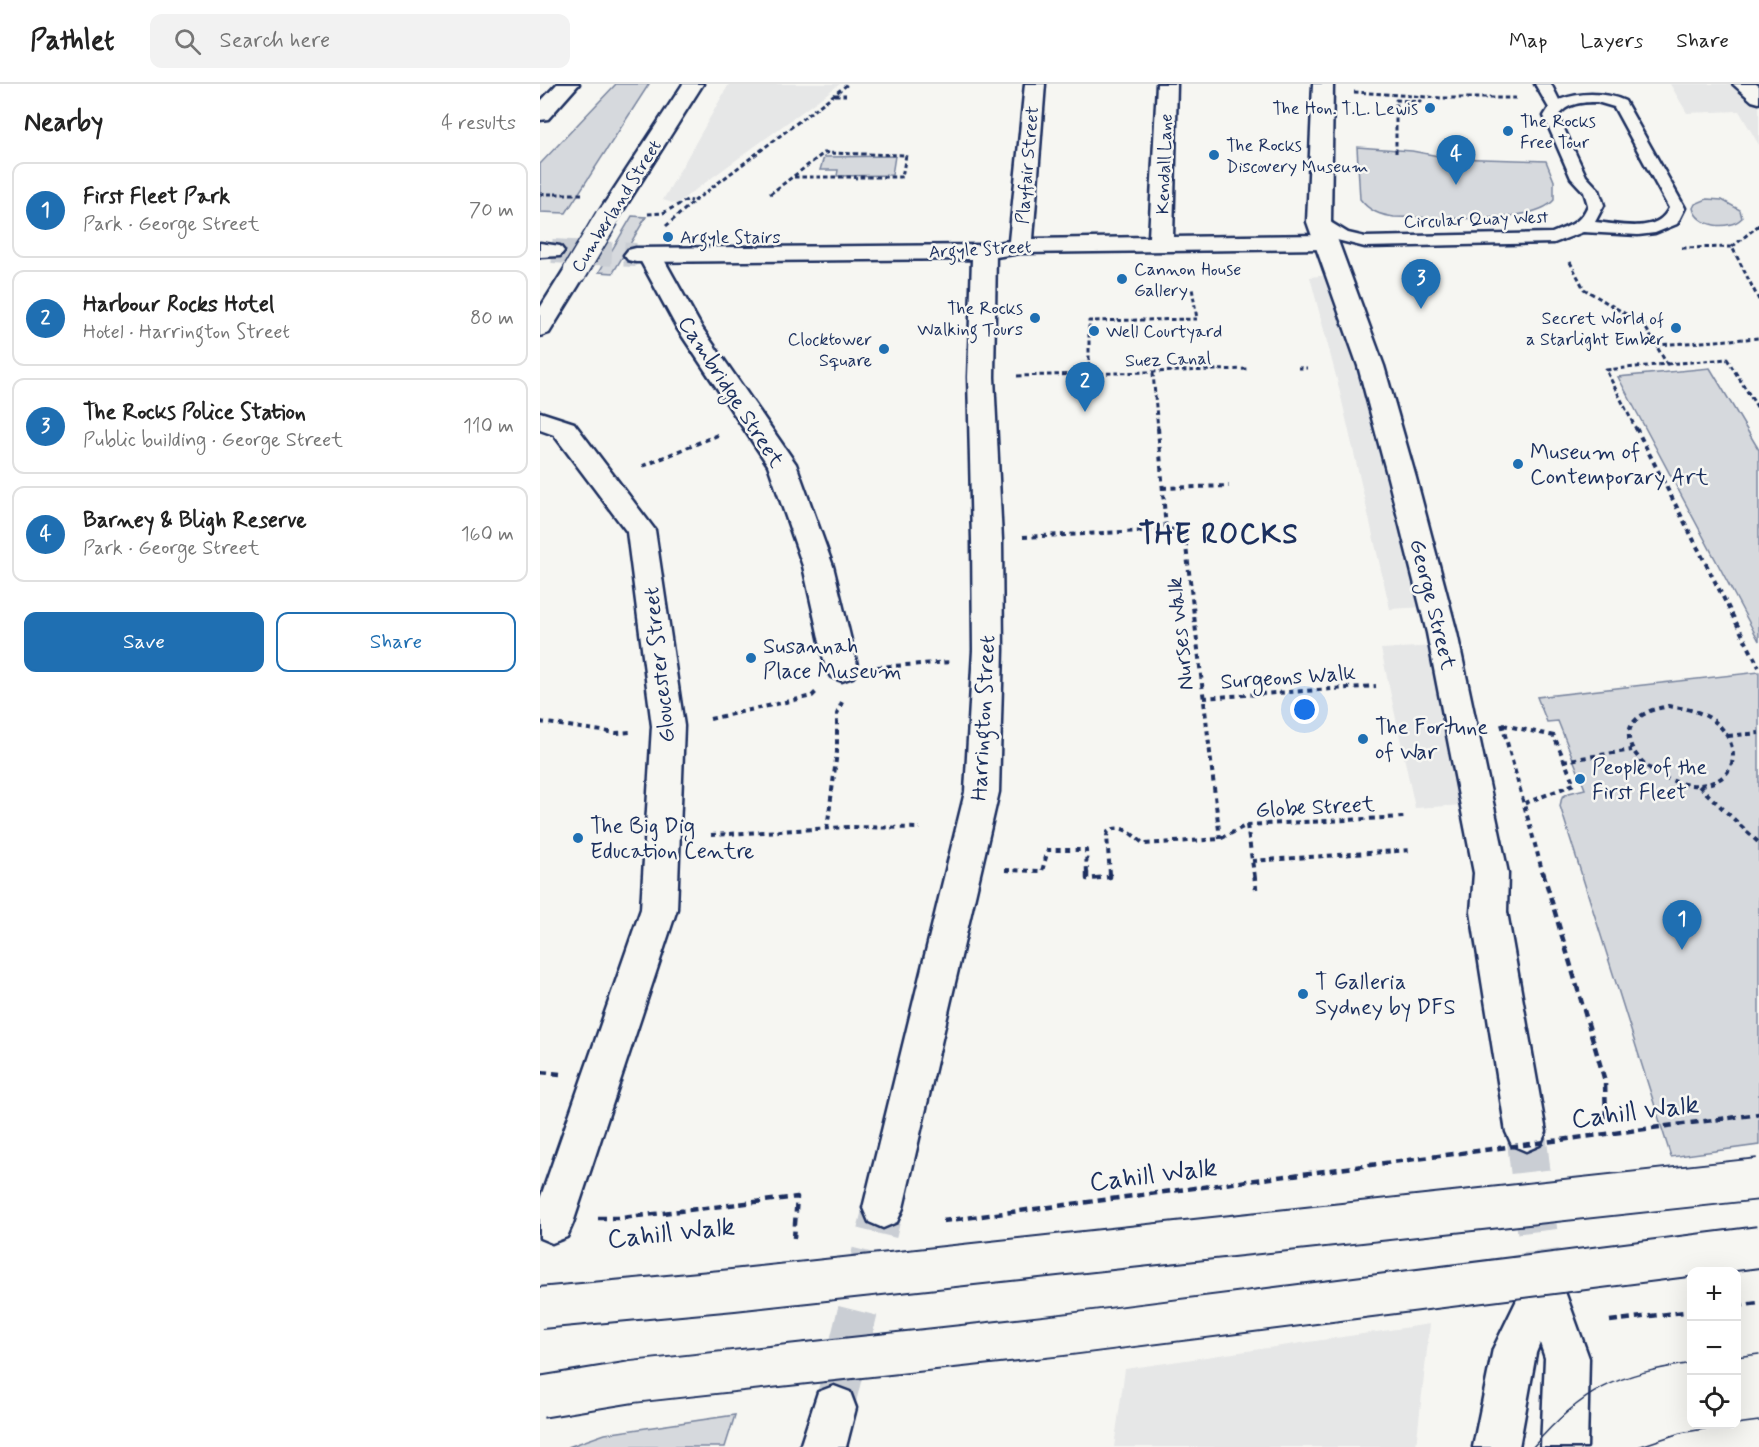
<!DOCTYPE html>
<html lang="en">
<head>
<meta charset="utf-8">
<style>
	:root { --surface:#fff; --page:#f2f2f2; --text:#222; --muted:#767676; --line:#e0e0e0; --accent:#1f6fb2 }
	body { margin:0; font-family:Mynerve,sans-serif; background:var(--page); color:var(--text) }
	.controls { position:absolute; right:18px; bottom:18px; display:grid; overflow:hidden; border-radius:12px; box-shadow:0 6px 24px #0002 }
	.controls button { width:54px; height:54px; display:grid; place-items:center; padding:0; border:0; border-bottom:2px solid var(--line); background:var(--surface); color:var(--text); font:30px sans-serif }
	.you { position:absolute; left:765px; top:626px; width:21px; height:21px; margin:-15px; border:4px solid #fff; border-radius:50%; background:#1a73e8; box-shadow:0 0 0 9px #1a73e833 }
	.badge { display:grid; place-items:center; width:39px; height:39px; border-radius:50%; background:var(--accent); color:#fff; font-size:20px; font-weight:700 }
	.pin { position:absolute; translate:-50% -50px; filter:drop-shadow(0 2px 3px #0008) }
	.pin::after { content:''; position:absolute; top:32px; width:21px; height:18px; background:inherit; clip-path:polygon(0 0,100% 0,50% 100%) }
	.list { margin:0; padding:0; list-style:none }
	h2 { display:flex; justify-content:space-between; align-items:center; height:78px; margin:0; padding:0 24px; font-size:26px }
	h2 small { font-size:20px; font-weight:400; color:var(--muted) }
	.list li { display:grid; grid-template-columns:39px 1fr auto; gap:18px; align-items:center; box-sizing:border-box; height:96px; margin:0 12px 12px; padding:0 12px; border:2px solid var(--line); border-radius:12px }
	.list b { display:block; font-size:22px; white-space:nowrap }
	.list p { margin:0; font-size:20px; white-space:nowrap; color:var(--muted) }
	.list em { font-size:20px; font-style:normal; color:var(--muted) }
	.actions { display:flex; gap:12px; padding:18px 24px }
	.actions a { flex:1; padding:14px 0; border:2px solid var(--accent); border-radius:12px; text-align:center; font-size:21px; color:var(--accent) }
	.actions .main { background:var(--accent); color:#fff }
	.icon { flex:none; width:33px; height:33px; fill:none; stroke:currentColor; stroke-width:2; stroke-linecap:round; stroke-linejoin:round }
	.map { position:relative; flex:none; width:1219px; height:1363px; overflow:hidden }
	header { display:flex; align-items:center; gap:36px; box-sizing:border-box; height:84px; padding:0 30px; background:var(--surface); border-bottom:2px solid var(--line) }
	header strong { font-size:28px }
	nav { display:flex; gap:33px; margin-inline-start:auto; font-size:21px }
	.search { width:420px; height:54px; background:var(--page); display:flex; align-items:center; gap:15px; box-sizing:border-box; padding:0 21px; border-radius:12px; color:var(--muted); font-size:22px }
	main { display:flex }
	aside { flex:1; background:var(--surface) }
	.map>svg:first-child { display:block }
</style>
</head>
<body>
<header>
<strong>Pathlet</strong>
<div class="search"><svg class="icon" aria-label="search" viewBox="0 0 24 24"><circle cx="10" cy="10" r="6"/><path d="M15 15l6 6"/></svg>Search here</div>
<nav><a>Map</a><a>Layers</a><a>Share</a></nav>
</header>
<main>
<aside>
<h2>Nearby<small>4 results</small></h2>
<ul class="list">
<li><span class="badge">1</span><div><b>First Fleet Park</b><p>Park · George Street</p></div><em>70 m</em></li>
<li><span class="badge">2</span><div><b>Harbour Rocks Hotel</b><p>Hotel · Harrington Street</p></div><em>80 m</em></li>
<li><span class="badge">3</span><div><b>The Rocks Police Station</b><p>Public building · George Street</p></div><em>110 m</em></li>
<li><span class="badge">4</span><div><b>Barney &amp; Bligh Reserve</b><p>Park · George Street</p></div><em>160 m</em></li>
</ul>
<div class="actions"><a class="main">Save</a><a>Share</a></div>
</aside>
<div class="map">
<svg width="1219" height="1363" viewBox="0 0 1219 1363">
	<rect width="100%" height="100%" fill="#f6f6f2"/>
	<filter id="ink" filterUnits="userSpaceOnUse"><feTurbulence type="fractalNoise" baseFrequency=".0167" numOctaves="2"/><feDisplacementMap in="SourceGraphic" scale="12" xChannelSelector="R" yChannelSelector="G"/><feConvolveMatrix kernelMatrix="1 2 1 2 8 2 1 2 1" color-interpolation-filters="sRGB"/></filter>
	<g filter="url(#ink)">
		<g fill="#e6e7e7">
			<path d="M189,0h111l-164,120 -13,-4z"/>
			<path d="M1130,0h89v61l-20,-34 -52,2z"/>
			<path d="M789,191l37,108 59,224 -35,2 -52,-225 -28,-107z"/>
			<path d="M895,562l29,159 -49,3 -34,-159z"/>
			<path d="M890,1240l-14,123h-302l11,-78z"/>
		</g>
		<g fill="#d6d9dd" stroke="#78849e" stroke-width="1.5">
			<path d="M76,0h33l-83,129 -26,-1v-48z"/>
			<path d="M817,63l55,4 37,7 97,3 8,20v19c-22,26 -124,17 -160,17 -14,-2 -25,-6 -34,-18z"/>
			<path d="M355,72l-3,19 -55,1 1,-6h-18l4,-13z"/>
			<path d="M1167,115l15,1 18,10 2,8c-13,13 -45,9 -49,-10l2,-4z"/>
			<path d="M92,132l14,1 -33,56 -14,-1z"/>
			<path d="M1170,284l49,82v191l-141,-264z"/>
			<path d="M1219,588v473l-88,12 -111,-351 2,-9 7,-4 16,-4 -27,-68 -11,1 -10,-25z"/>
			<path d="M195,1331l-10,32h-157l37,-13z"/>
		</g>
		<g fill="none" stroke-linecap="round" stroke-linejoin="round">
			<path stroke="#caced4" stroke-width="24" stroke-dasharray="24 12" stroke-linecap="butt" d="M12,167l84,4"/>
			<g stroke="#caced4" stroke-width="40" stroke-dasharray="40 20" stroke-linecap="butt">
				<path d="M986,1048l18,158"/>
				<path d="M294,1324l49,-200"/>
			</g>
			<defs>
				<path id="service" d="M995,0h16l8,16c22,-8 45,-8 66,1l60,107 -8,16 -22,9 -17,2 -55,-3 -29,11 -189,4 -28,-7 -26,-18 2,-3h12l23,14 17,4 187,-4c17,-7 29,-10 36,-28l-4,-13 -13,-14 -27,-62 5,-8zM1057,18l17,5 55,101c-12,27 -50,16 -74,14l9,-17 -5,-15 -13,-14 -28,-60c9,-13 24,-14 39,-14z"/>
				<g id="pedestrian">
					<path d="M485,0h20l-12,155 116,-2 8,-153h20l-4,153 152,-2 8,2 4,5 -4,5 -8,2 -305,4 -36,6 -8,-2 -4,-5 4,-5 33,-6z"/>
					<path d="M1193,0h23l3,2v17l-7,-2z"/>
					<path d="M110,165l8,2 4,5 40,72 94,136 37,102 25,103 -5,8 -11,4 -11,-4 -5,-8 -23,-103 -35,-101 -91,-137 -39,-72 4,-5z"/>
				</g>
				<g id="minor">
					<path d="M143,0h20l-88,139 -8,2 -8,-2 -4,-5z"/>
					<path d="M773,0h20l-2,138 53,144 32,112 41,155 51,240 -1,39 39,220 -6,13 -14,6 -14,-6 -6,-13 -35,-220 3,-39 -47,-240 -39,-155 -30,-112 -51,-144z"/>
					<path d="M0,159l20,3 4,5 -4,5 -20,1z"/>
					<path d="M444,161l8,2 4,5 -2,125 8,163 1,110 -4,142 -96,416 -6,14 -14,6 -14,-6 -6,-14 102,-416 8,-142 -1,-110 -4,-163 4,-118 -336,3 -8,-2 -4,-5 4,-5 8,-2z"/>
					<path d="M36,179l9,2 3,5 -39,63 -9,3v-28l27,-43z"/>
					<path d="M0,328l34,11 81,107 29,196 -7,183 -104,314 -6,14 -15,6 -12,-5v-39l101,-290 11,-183 -25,-194 -73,-97 -14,-5z"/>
					<path d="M1004,1185l15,6 30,83 -2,89h-46l4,-89 -5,-15 -4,10 -17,94h-46l20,-98 36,-74z"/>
					<path d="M294,1302l16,6 6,16 -10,39h-46l18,-55z"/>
				</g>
				<path id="motorway" d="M17,0h22l-31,35 -8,1v-18z"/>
			</defs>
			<use href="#service" stroke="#1b2f5e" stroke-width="5"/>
			<use href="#pedestrian" stroke="#1b2f5e" stroke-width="5"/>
			<use href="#minor" stroke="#1b2f5e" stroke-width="5"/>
			<use href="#motorway" stroke="#1b2f5e" stroke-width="5"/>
			<g stroke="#1b2f5e" stroke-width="3" stroke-dasharray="4.5 3" stroke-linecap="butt">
				<path d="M814,8l88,6h75"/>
				<path d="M295,11h11"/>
				<path d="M856,69v-53l24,2v-5"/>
				<path d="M254,93h62"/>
				<path d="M0,110h44"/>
				<path d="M230,110l54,-41 82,2 -4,22h-46l-1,2"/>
				<path d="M108,130l15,-1 24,-13 5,1"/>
				<path d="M1219,141l-27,22 27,53"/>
				<path d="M126,142l27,-24 155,-118"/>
				<path d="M1142,164l50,-1"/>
				<path d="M1030,178l14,27 60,36 23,39 -61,6 30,59"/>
				<path d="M1116,261l103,-7"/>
				<path d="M1127,280l60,-5 32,51"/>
				<path d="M758,284h9"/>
				<path d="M613,289l5,56"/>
				<path d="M549,291v-54l108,-2 -5,-31"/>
				<path d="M477,292l230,-7"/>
			</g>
			<g stroke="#1b2f5e" stroke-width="4" stroke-dasharray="5 4.5" stroke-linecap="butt">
				<path d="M618,344l8,102 18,-1 36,310"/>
				<path d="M1096,344l123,239"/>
				<path d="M103,382l77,-32"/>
				<path d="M622,404l67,-2"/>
				<path d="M483,453l142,-7"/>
				<path d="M337,583l74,-5"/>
				<path d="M663,614l173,-12"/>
				<path d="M1128,622c14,2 28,4 40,11 22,12 38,47 10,63 -45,24 -124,-42 -72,-67 6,-4 15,-5 22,-7z"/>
				<path d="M170,635l102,-23 4,-4"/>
				<path d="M0,638l76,11 15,-1"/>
				<path d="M962,640l41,150"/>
				<path d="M963,641l51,11 20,48 -51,20"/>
				<path d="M1188,652l31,-3"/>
				<path d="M1023,677l69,-11"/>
				<path d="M1159,702l60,57"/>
				<path d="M707,741l7,49"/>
				<path d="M287,745l10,-77v-38l5,-12"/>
				<path d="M171,751l138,-8 71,1"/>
				<path d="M712,777l159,-11"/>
				<path d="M465,786l37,1 6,-21h38l1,24"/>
				<path d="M570,790l-3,-38 1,-4c14,-10 24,3 36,12l76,-5 27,-14 157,-8"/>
			</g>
			<g stroke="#1b2f5e" stroke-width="4.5" stroke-dasharray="8 5" stroke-linecap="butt">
				<path d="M547,788v7l23,-2v-5"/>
				<path d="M714,788l2,17"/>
				<path d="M1003,788l62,209 1,42"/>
				<path d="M0,988l20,2"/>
				<path d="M58,1134h23l176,-21 -3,41"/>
				<path d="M1196,1222l23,-3"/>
				<path d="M1070,1237l82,-10"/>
			</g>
			<use href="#service" fill="#f6f6f2" fill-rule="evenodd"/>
			<use href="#pedestrian" fill="#f6f6f2" fill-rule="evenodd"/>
			<use href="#minor" fill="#f6f6f2" fill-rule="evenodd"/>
			<use href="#motorway" fill="#f6f6f2" fill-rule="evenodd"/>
			<g stroke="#1b2f5e" stroke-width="1.5">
				<path d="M1196,1273l23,-3"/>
				<path d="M1196,1340l23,-3"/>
				<path d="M993,1363c49,-58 85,-73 159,-84"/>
				<path d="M1098,1363l42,-14 54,-9"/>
			</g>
			<defs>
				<path id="minor-bridge" d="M36,186l31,-52"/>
				<g id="motorway-bridge">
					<path d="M0,1224l193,-18 1026,-111"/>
					<path d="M0,1313l92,-15 430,-47 697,-88"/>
				</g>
			</defs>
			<use href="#minor-bridge" stroke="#1b2f5e" stroke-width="27" stroke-linecap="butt"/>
			<use href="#motorway-bridge" stroke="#1b2f5e" stroke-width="44" stroke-linecap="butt"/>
			<path stroke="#1b2f5e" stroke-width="4.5" stroke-dasharray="8 5" stroke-linecap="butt" d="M403,1137l816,-107"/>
			<use href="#minor-bridge" stroke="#f6f6f2" stroke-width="24"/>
			<use href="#motorway-bridge" stroke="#f6f6f2" stroke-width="40"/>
		</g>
	</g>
	<g fill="#1f6fb2" stroke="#f6f6f2" stroke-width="2">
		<circle cx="890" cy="24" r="6"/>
		<circle cx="968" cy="47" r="6"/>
		<circle cx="674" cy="71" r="6"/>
		<circle cx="128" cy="153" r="6"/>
		<circle cx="582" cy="195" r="6"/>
		<circle cx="495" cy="234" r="6"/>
		<circle cx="1136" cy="244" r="6"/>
		<circle cx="554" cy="247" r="6"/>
		<circle cx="344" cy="265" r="6"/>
		<circle cx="978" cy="380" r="6"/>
		<circle cx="211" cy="574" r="6"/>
		<circle cx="823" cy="655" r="6"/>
		<circle cx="1040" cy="695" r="6"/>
		<circle cx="38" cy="754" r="6"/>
		<circle cx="763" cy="910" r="6"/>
	</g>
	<g text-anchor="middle" stroke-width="5" stroke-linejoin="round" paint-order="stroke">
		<g font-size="18" fill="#1b2f5e" stroke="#f6f6f2" text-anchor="start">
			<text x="878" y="30" text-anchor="end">The Hon. T.L. Lewis</text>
			<text x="980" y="43">The Rocks<tspan x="980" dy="21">Free Tour</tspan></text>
			<text x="686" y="67">The Rocks<tspan x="686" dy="21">Discovery Museum</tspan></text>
			<text x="140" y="159">Argyle Stairs</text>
			<text x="594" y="191">Cannon House<tspan x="594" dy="21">Gallery</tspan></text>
			<text x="483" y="230" text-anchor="end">The Rocks<tspan x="483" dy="21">Walking Tours</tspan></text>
			<text x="1124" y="240" text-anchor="end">Secret World of<tspan x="1124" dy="21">a Starlight Ember</tspan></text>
			<text x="566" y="253">Well Courtyard</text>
			<text x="332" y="261" text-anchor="end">Clocktower<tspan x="332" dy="21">Square</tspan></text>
		</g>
		<g font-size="18" fill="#1b2f5e" stroke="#f6f6f2">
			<text transform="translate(624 80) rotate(-88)" y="6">Kendall Lane</text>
			<text transform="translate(487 81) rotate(-85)" y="6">Playfair Street</text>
			<text transform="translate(76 122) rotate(-58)" y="6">Cumberland Street</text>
			<text transform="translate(936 135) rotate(-2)" y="6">Circular Quay West</text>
			<text transform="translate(440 165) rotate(-3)" y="6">Argyle Street</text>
			<text transform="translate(628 275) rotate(-2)" y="6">Suez Canal</text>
		</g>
		<g font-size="22" fill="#1b2f5e" stroke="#f6f6f2">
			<text transform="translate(192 307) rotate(57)" y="8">Cambridge Street</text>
			<text transform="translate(894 520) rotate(76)" y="8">George Street</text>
			<text transform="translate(639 550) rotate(-96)" y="8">Nurses Walk</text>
			<text transform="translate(118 581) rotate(-96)" y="8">Gloucester Street</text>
			<text transform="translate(748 592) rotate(-4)" y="8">Surgeons Walk</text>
			<text transform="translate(442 634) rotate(-87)" y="8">Harrington Street</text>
			<text transform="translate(775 722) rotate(-3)" y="8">Globe Street</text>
		</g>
		<g font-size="22" fill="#1b2f5e" stroke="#f6f6f2" text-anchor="start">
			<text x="990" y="375">Museum of<tspan x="990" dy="25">Contemporary Art</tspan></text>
			<text x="223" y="569">Susannah<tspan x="223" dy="25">Place Museum</tspan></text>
			<text x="835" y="650">The Fortune<tspan x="835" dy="25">of War</tspan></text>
			<text x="1052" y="690">People of the<tspan x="1052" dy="25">First Fleet</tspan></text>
			<text x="50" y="749">The Big Dig<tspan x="50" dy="25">Education Centre</tspan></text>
			<text x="775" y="905">T Galleria<tspan x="775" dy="25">Sydney by DFS</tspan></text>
		</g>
		<g font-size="27" fill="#1b2f5e" stroke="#f6f6f2">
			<text transform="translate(1095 1027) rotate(-7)" y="9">Cahill Walk</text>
			<text transform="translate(613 1090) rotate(-7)" y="9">Cahill Walk</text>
			<text transform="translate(131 1148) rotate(-6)" y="9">Cahill Walk</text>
		</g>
		<g font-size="28" font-weight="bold" letter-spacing="1.5" fill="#1b2f5e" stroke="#f6f6f2">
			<text x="679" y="459">THE ROCKS</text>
		</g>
	</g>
</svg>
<div class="controls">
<button>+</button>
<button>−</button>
<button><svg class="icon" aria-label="locate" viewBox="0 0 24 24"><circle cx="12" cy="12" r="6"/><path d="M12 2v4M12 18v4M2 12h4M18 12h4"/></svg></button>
</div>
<div class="you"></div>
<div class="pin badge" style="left:1142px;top:866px">1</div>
<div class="pin badge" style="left:545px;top:328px">2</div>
<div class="pin badge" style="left:881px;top:225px">3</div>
<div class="pin badge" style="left:916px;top:101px">4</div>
</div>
</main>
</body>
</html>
